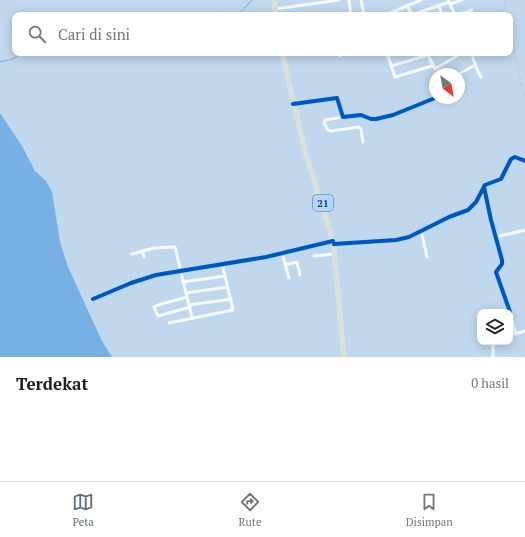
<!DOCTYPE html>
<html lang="id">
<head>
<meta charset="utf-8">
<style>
	:root { --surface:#fff; --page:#f6f6f6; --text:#202124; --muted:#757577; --line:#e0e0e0; --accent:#5c6e7f }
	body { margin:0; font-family:"PT Serif",serif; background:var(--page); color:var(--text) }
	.controls { position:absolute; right:12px; bottom:12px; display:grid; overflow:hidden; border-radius:8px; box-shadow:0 2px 10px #0003 }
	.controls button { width:36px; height:36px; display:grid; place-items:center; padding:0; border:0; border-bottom:1px solid var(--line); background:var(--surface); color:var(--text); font:20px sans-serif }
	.compass { position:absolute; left:429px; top:68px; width:36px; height:36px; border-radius:50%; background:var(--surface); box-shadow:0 2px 10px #0003; rotate:148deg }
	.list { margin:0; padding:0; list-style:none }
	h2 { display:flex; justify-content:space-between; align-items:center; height:52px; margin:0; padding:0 16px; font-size:17px }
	h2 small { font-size:13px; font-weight:400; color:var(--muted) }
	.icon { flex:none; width:22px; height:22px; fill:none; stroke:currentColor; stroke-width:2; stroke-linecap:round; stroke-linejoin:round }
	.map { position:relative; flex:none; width:525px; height:357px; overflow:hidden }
	.search { position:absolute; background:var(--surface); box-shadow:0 2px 10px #0003; left:12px; right:12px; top:12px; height:44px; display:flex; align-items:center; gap:10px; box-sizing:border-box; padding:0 14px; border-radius:8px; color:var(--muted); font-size:15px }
	.sheet { height:124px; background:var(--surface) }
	nav { display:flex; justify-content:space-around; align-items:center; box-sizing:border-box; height:56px; border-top:1px solid var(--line); background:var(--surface); font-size:11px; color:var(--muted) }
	nav a { display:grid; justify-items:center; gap:2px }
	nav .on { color:var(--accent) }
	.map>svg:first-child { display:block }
</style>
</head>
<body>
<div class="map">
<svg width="525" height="357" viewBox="0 0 525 357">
	<rect width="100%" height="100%" fill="#c1d7ed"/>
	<path fill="#78b0e6" d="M0,113l22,33 13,25 11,10 6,11 8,50 8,25 34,74 10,16h-112z"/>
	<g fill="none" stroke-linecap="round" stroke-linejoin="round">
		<g stroke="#78b0e6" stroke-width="1">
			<path d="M192,15h11"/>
			<path d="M210,15l8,-3 2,3"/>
			<path d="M236,15l7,-5 9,-10"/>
			<path d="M0,62l13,-3 9,-6"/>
		</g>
		<g stroke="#f6f9fc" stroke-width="3">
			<path d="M349,0l2,15"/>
			<path d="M361,0l3,15"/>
			<path d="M448,0l7,15"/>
			<path d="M450,4l12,-4"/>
			<path d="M407,5l5,10"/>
			<path d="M439,5l3,10"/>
			<path d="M275,9l64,-9"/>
			<path d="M385,15l36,-15"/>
			<path d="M412,15l37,-13"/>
			<path d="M457,15l15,-5"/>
			<path d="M387,53l8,24 37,-11"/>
			<path d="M427,53l8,16 27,-16"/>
			<path d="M340,56v-3"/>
			<path d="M387,56l9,-3"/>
			<path d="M475,65l6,12"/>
			<path d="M391,66l37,-11"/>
			<path d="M459,74l16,-9 -3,-12"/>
			<path d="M435,89v5"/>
			<path d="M293,104l44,-6 6,19 18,-2 10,4h5l17,-4 42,-17"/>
			<path d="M343,117l-18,3 -1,3 4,7 3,1 28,-4 2,2 2,13"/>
			<path d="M484,187l7,33 11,40v4l-6,8 14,40"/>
			<path d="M421,230l6,27"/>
			<path d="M496,237l29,-7"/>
			<path d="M334,244l62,-4 13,-3 40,-20 19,-7 8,-8 9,-17 16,-6 10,-20 4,-2 10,4"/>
			<path d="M142,251l2,6"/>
			<path d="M282,253l7,25"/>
			<path d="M132,254l22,-6 21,-1 17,71"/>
			<path d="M314,256l20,-2"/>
			<path d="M285,265l12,-3 3,13"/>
			<path d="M183,282l42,-6"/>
			<path d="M186,293l42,-6"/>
			<path d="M187,297l-29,8 -4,2 4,9 32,-9"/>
			<path d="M93,299l38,-16 25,-8 110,-18 67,-16"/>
			<path d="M189,305l42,-6"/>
			<path d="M510,312l6,22"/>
			<path d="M169,323l64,-13 -11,-46"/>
			<path d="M510,335l15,-4"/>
			<path d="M493,357v-15"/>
		</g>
		<g stroke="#dae1dc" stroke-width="5.5">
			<path d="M274,0l2,15"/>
			<path d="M282,53l23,98 28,90 11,116"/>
		</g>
		<g stroke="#c3c9d0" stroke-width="1" stroke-dasharray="6 3" stroke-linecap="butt">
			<path d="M504,0l3,15"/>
			<path d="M510,29l15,72"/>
		</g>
		<defs>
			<g id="cycleway">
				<path d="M293,104l44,-6 6,19 18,-2 10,4h5l17,-4 42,-17"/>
				<path d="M484,187l7,33 11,40v4l-6,8 14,40"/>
				<path d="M334,244l62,-4 13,-3 40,-20 19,-7 8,-8 9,-17 16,-6 10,-20 4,-2 10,4"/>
				<path d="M93,299l38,-16 25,-8 110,-18 67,-16"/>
			</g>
		</defs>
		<use href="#cycleway" stroke="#afd7ff" stroke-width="6"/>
		<use href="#cycleway" stroke="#0057b8" stroke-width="4"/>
	</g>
	<g text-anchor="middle" stroke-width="4" stroke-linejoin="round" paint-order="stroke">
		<rect fill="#afd7ff" stroke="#4e667c" stroke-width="1" x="313" y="195" width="20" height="16" rx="3"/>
		<g font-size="10" font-weight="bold" fill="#253544">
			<text x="323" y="207">21</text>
		</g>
	</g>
</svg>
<div class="controls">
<button><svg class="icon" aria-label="layers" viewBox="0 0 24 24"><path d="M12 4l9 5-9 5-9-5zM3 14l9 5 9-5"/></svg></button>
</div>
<svg class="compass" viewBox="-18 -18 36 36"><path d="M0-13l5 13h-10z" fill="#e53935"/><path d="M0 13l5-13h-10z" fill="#757577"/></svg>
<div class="search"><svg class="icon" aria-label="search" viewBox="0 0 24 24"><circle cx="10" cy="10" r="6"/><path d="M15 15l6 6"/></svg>Cari di sini</div>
</div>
<section class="sheet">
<h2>Terdekat<small>0 hasil</small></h2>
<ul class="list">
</ul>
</section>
<nav>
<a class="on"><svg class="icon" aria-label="map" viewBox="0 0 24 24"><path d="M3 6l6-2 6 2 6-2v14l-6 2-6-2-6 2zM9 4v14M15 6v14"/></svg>Peta</a>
<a><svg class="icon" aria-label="directions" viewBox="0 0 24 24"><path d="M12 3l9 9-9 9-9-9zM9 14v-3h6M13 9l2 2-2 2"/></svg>Rute</a>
<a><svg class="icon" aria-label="saved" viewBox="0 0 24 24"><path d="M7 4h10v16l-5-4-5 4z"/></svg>Disimpan</a>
</nav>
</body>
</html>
